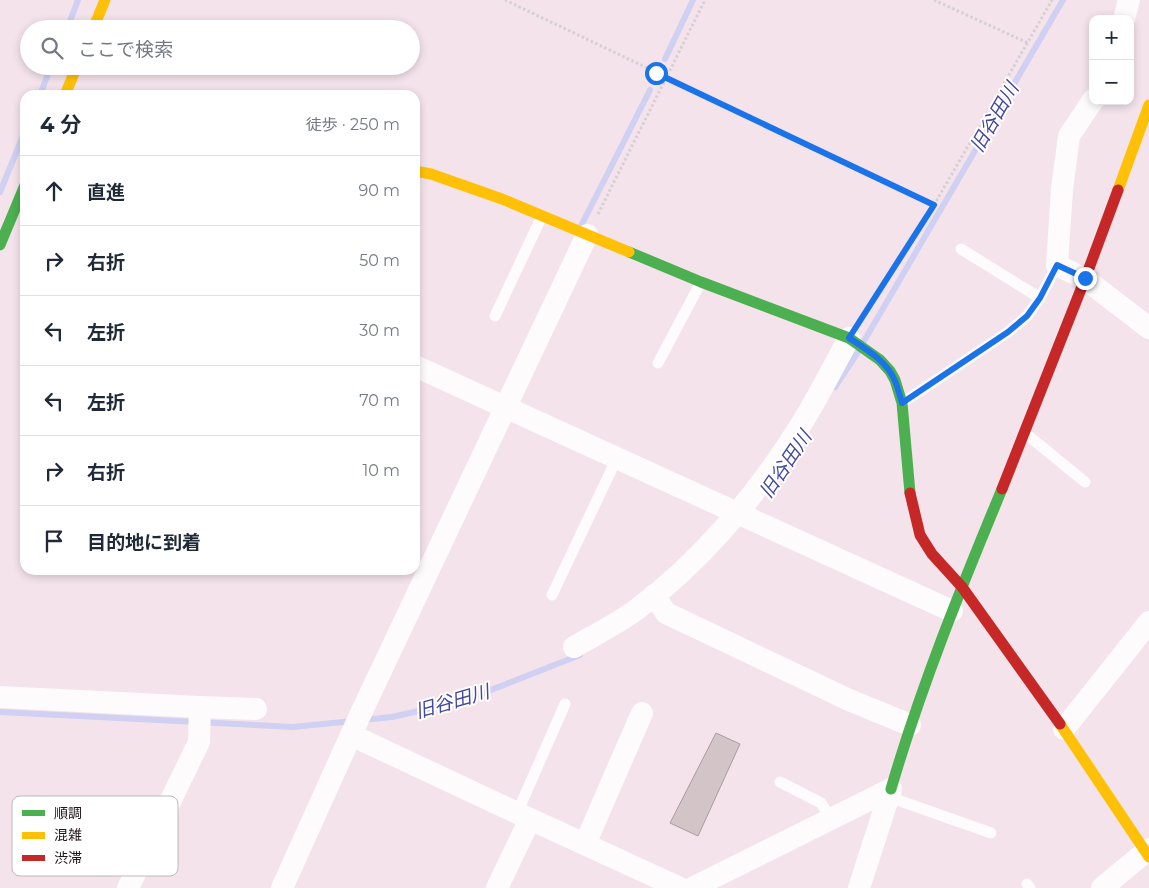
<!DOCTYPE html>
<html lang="ja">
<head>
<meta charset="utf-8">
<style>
	:root { --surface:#fff; --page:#f6f6f7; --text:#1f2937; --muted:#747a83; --line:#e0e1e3 }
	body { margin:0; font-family:Montserrat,"Noto Sans JP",sans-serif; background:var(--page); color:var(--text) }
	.controls { position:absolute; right:15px; top:15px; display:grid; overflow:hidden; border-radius:10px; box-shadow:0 2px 8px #0003 }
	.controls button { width:45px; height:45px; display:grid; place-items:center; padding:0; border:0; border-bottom:1px solid var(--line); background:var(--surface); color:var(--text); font:25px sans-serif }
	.stop { position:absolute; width:15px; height:15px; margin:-11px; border:4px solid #1a73e8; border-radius:50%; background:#fff }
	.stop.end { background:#1a73e8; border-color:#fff; box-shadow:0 1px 5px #0008 }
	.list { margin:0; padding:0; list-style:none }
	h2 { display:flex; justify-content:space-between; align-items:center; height:65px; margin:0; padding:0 20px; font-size:21px }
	h2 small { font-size:16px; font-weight:400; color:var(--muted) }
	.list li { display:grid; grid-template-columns:32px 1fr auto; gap:15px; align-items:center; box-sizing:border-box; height:70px; padding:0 20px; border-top:1px solid var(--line) }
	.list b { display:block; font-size:19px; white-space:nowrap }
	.list em { font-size:16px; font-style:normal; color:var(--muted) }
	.icon { flex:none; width:28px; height:28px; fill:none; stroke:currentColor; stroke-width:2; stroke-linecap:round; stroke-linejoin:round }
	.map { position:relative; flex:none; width:1149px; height:888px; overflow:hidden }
	.search { position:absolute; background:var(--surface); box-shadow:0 2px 8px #0003; left:20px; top:20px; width:400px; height:55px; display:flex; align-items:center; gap:12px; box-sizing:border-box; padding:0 18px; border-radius:28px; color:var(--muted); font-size:19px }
	.panel { position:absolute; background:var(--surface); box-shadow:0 2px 8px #0003; left:20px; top:90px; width:400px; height:485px; border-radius:15px }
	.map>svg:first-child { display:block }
</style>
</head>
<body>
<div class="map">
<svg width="1149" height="888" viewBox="0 0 1149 888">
	<rect width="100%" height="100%" fill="#f4e3eb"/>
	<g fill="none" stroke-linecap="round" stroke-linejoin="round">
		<g stroke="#d0d0f3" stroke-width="6">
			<path d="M67,29l11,-29"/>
			<path d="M665,59l28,-59"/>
			<path d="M40,95l11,-29"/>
			<path d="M0,192l25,-61"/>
			<path d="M581,226l69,-136"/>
			<path d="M864,341l199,-341"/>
			<path d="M835,387l23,-35"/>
			<path d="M0,712l293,15 60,-6"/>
			<path d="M363,720l29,-3 71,-16 117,-46"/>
		</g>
	</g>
	<path fill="#d2c4c7" stroke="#a99c9f" d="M716,733l24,11 -42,92 -28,-13z"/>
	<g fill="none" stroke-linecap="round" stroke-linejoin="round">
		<g stroke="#d5d0d2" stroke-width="3" stroke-dasharray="2.5 2.5" stroke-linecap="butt">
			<path d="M505,0l429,205"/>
			<path d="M934,0l94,43"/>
			<path d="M598,214l107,-214"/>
			<path d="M861,319l73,-114 118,-205"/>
		</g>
		<g stroke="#fdfbfc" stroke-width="11">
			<path d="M961,249l79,49"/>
			<path d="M495,316l47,-100"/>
			<path d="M658,363l43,-81"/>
			<path d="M902,403l106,-71 19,-16 13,-18 17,-33"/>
			<path d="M1025,433l60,49"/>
			<path d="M552,595l65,-137"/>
			<path d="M780,782l41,21 10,16"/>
			<path d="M889,797l102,36"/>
			<path d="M517,813l48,-109"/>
			<path d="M1027,884l3,4"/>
		</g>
		<g stroke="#fdfbfc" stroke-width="22">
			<path d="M1124,19l5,-19"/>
			<path d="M1093,100l-24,36 -7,53 -5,76 28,14 64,49"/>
			<path d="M415,366l537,245"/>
			<path d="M654,595l12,18 181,86 63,26"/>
			<path d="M574,647c20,-12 43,-23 62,-37 61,-45 116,-109 157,-173 21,-31 38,-66 56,-99"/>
			<path d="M0,697l200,10"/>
			<path d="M1064,729l85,-107"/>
			<path d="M351,735l179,84 150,69"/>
			<path d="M585,844l57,-131"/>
			<path d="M128,888l71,-146 1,-35 56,2"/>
			<path d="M282,888l79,-175 226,-478"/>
			<path d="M497,888l33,-69"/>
			<path d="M692,888l199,-99"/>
			<path d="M859,888l32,-99"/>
			<path d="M1102,888l47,-39"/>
		</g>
		<g stroke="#4caf50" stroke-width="11">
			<path d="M0,245l25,-60"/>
			<path d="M629,252l72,30 148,56 31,22 10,11 5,9 7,23 8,90"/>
			<path d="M891,789c30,-103 70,-201 111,-300"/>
		</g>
		<g stroke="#ffc107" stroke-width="11">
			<path d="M93,29l12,-29"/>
			<path d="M65,95l12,-29"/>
			<path d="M415,171l16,3 71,25 127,53"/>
			<path d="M1118,190l31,-85"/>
			<path d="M1060,724l89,133"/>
		</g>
		<g stroke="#c62828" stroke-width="11">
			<path d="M1002,489l83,-210 33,-89"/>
			<path d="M910,493l10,42 12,19 30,33 98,137"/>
		</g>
	</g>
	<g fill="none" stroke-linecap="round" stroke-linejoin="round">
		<path stroke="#1a73e8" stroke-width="6" d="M656,73l278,132 -85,133c17,11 38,23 46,43 3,7 5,15 7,22l106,-71 19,-16 13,-18 17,-33 28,13"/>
	</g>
	<g text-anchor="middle" stroke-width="4" stroke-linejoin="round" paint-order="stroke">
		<g font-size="19" font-style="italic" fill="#4449a0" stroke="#fff">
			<text transform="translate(994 117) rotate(-60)" y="7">旧谷田川</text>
			<text transform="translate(785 464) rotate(-56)" y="7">旧谷田川</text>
			<text transform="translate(452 701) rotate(-16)" y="7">旧谷田川</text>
		</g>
	</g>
	<rect x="12" y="796" width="166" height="80" rx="8" fill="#fff" stroke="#bcb9ba" stroke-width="1"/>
	<rect x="22" y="810" width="23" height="6" fill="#4caf50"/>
	<rect x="22" y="832" width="23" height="7" fill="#ffc107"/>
	<rect x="22" y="855" width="23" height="6" fill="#c62828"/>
	<g font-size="14" fill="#20151a">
		<text x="54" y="818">順調</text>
		<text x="54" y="840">混雑</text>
		<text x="54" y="863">渋滞</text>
	</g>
</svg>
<div class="controls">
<button>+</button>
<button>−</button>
</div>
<div class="stop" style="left:656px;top:73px"></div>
<div class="stop end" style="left:1085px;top:278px"></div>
<div class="search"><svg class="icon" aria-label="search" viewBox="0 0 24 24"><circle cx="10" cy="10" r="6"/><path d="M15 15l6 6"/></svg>ここで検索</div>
<section class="panel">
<h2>4 分<small>徒歩 · 250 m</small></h2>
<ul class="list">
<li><svg class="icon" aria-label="ahead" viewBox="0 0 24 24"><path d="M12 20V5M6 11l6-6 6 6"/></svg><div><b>直進</b></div><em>90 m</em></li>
<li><svg class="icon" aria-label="right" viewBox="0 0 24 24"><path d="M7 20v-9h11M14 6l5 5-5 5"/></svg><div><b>右折</b></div><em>50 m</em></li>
<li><svg class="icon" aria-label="left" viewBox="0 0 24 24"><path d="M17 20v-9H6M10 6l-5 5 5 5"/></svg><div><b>左折</b></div><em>30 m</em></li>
<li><svg class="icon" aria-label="left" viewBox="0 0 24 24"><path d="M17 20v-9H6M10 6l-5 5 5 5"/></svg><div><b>左折</b></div><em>70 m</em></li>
<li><svg class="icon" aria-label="right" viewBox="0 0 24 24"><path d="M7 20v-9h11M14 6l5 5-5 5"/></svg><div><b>右折</b></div><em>10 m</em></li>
<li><svg class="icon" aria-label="arrive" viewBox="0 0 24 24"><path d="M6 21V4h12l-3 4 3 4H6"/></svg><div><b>目的地に到着</b></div></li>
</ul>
</section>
</div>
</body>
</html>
